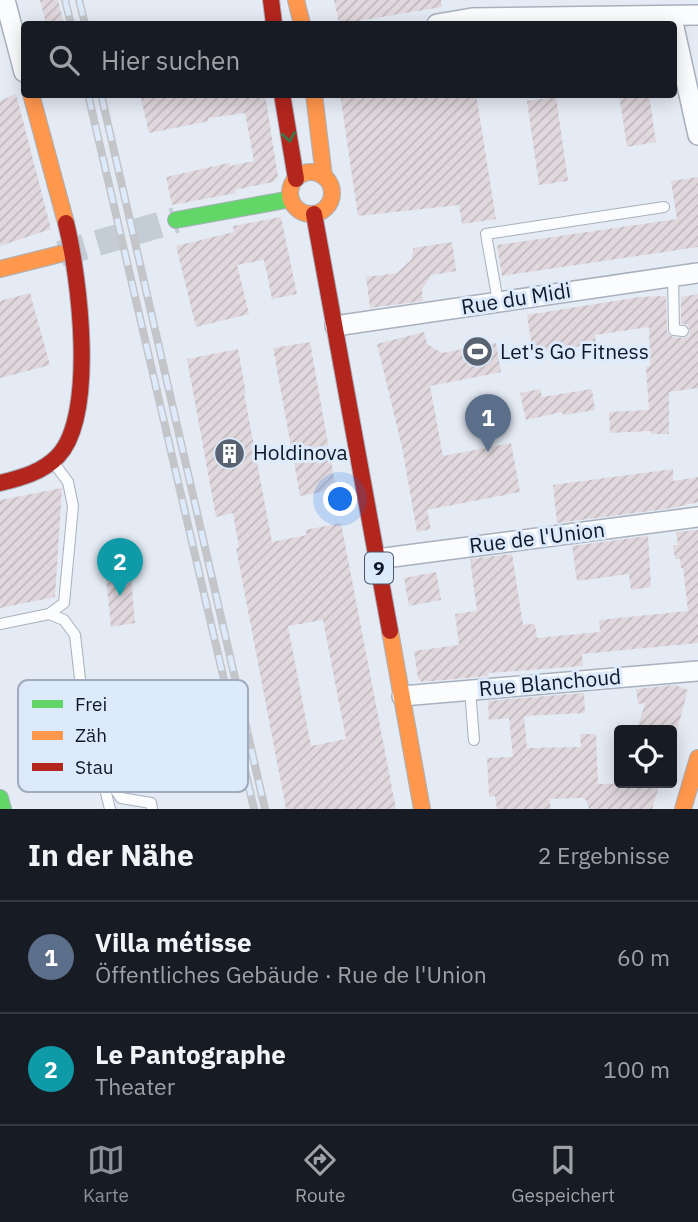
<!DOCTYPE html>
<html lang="de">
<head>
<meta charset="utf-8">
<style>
	:root { --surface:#171b24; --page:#20242c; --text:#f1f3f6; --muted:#9ea1a6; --line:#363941; --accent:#8c9099 }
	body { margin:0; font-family:"IBM Plex Sans",sans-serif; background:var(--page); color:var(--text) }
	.controls { position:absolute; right:21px; bottom:21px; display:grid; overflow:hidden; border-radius:7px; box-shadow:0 4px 18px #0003 }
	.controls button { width:63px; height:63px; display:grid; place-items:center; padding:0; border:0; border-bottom:2px solid var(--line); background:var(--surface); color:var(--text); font:35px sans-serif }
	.you { position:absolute; left:341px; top:500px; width:24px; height:24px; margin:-18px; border:5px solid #fff; border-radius:50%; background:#1a73e8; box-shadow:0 0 0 10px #1a73e833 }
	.badge { display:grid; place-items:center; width:46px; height:46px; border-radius:50%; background:var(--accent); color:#fff; font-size:23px; font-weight:700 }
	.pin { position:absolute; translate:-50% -58px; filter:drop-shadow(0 2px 4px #0008) }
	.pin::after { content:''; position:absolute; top:37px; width:24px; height:21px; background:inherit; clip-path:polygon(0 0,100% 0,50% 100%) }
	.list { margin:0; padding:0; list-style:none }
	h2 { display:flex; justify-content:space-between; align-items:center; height:91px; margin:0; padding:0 28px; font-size:30px }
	h2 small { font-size:23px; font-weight:400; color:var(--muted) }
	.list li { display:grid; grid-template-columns:46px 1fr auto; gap:21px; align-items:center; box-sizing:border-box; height:112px; padding:0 28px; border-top:2px solid var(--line) }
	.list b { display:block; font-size:26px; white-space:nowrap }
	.list p { margin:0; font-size:23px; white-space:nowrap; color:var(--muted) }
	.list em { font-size:23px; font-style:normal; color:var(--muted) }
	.icon { flex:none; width:38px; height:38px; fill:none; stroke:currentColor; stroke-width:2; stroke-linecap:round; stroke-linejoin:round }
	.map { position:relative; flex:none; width:698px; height:809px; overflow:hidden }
	.search { position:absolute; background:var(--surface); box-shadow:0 4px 18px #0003; left:21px; right:21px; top:21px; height:77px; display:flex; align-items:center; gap:18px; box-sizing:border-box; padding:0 24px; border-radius:7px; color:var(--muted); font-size:26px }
	.sheet { height:315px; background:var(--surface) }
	nav { display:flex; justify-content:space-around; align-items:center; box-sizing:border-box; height:98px; border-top:2px solid var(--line); background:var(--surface); font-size:19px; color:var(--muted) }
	nav a { display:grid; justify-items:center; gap:4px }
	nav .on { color:var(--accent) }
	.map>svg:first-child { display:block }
</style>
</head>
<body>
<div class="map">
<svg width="698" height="809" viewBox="0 0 698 809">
	<defs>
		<pattern id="building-hatch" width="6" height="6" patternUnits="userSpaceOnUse" patternTransform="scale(1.75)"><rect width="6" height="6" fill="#e0d8dd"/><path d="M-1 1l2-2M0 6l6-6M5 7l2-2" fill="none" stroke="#bfb9be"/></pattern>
	</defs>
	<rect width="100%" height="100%" fill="#e4ebf5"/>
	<g fill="url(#building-hatch)" fill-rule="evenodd">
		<path d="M40,0h18l6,24h-18z"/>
		<path d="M334,0h107l1,7 -103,17z"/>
		<path d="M16,94l35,135 -51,17v-145z"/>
		<path d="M140,94h125l13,83 -5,5 -38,8 1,3 -64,12 -6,-28 63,-14 1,3 24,-5 -9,-48 -37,5 1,3 -60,12z"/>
		<path d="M340,94h136l20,125 -34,5 -3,-19 -101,11z"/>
		<path d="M619,94h30l7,48 -29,5z"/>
		<path d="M556,97l12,84 -29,4 -12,-84z"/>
		<path d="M698,177v70l-196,29 -5,-31 180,-26 -6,-38z"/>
		<path d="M281,217l16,77 -25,5 -8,-39 -27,5 12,49 -53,13 -20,-81 58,-14 -1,-6z"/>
		<path d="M452,242l4,29 -24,4 -10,14 1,12 -53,7 -4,-31 31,-4 15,-14 1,-11z"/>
		<path d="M30,293l20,72 -50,13v-77z"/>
		<path d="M698,294v94l-29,4v42h-18v-3l-41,2 -1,-21 40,-2 -3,-43 4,-1 -1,-39 -54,8 1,9 -63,9 -6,-38 113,-18 26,-1 1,37 6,4 10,1 6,-2 1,-5 -2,-6 -7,-2v-26z"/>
		<path d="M424,332l3,12 15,9 54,-10 5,29 -71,14 13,70 68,-13 9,49 -93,18 4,19 -14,3 -15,-85 -25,-103z"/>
		<path d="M310,342l26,147 -36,7 -27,-148z"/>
		<path d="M238,349l8,44h-2l28,149 35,-7 -2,-5 36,-7 55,286h-110l-50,-261h3l-6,-35 -17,4 -29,-158zM323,620l23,119 -35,7 -23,-120z"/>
		<path d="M540,389l2,8 50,-8 3,21 -32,5 -1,-3 -36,8 -6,-27z"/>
		<path d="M673,469v12l25,-4v25l-25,6 -116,15 -4,-38z"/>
		<path d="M62,488l-7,109 -55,11v-108z"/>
		<path d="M698,530v113l-116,11 1,12 -95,7v3l-66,6 -4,-4 -4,-27 45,-6 -4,-31 22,-3 -7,-52 42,-5 11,71 12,-1 2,14 63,-6 -1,-12 89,-9 -5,-43h-2l-1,-9h-5l-2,-14h5l-2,-13z"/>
		<path d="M648,536l3,51 -20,3 -2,-16 -52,7 -5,-35z"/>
		<path d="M130,564l5,59 -24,4 -6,-59z"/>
		<path d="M436,572l5,28 -32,6 -5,-28z"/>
		<path d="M675,685l13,5 -11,40h-40l8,-27 -7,1 -2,-15z"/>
		<path d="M584,693l1,20 -61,3 3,32 54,-1 -1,-13h16l2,50 62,-1 -8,26h-63l-3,-9 -4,-2 -33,1 2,10h-54l-2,-13 -6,1 -2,-39 26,-1 -4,-39 -20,2 -1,-19z"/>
	</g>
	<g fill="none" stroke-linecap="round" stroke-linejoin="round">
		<path stroke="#c4ccd6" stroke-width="26" stroke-dasharray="26 13" stroke-linecap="butt" d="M60,254l116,-34"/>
		<defs>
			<g id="lane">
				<path d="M673,276l1,54 9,1"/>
				<path d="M498,302l-12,-68 178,-27"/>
				<path d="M49,614l15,-11 9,-97 -5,-24 -14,-19"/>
				<path d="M0,624l49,-10 15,6 11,15 7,61 28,113"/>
				<path d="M470,690l4,50"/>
				<path d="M105,775l16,23 30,5 1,6"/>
			</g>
			<g id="street">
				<path d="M5,0l19,72"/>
				<path d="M437,24l35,-6 226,-3"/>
				<path d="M674,27l24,108"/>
				<path d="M335,326l363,-53"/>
				<path d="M377,559l321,-42"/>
				<path d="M402,696l296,-25"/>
			</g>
			<g id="fast">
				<path d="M176,220l115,-21"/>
				<path d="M0,798l3,11"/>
			</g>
			<g id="slow">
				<path d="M296,0l6,24"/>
				<path d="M31,94l35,129"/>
				<path d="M314,94l10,83"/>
				<circle cx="311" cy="193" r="21"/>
				<path d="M0,269l60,-15"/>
				<path d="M390,631l32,178"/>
				<path d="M683,809l15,-51"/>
			</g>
			<g id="jam">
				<path d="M271,0l3,24"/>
				<path d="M282,94l14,85"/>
				<path d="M314,214l76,417"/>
				<path d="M0,483c21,-5 43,-11 58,-27 39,-41 21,-181 8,-233"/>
			</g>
		</defs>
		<use href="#lane" stroke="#a7b0bc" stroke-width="12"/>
		<use href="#street" stroke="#a7b0bc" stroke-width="22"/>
		<use href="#fast" stroke="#a7b0bc" stroke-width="18"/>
		<use href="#slow" stroke="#a7b0bc" stroke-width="18"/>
		<use href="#jam" stroke="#a7b0bc" stroke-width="18"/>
		<use href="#lane" stroke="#fbfcfe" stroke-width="10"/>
		<use href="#street" stroke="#fbfcfe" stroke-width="19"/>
		<use href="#fast" stroke="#63d668" stroke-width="16"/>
		<use href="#slow" stroke="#ff974d" stroke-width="16"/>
		<use href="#jam" stroke="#b3261e" stroke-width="16"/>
		<defs>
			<g id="rail">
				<path d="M65,0l6,24"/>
				<path d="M79,0l6,24"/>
				<path d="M88,94l166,715"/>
				<path d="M101,94l164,715"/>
			</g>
		</defs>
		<use href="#rail" stroke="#c3c5c8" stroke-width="8"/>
		<use href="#rail" stroke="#ddeafc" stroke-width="5" stroke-dasharray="16" stroke-linecap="butt"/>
	</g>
	<defs><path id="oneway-chevron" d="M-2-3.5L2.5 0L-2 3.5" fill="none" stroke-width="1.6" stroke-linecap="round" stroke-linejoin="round" transform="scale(1.75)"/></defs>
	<use stroke="#387848" href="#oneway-chevron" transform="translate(289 137) rotate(81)"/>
	<defs>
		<symbol id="stadium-disc" viewBox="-11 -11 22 22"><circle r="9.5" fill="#586270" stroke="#ddeafc"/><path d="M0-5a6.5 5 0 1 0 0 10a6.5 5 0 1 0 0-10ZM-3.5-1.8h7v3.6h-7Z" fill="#fff"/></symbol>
		<symbol id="building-disc" viewBox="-11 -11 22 22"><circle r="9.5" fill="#586270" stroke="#ddeafc"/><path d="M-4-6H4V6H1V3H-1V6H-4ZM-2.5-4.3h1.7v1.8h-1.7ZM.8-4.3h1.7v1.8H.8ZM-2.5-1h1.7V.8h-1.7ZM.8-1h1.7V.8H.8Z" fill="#fff"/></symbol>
	</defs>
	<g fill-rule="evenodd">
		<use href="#stadium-disc" x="460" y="334" width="35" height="35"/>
		<use href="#building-disc" x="212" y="436" width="35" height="35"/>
	</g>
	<g text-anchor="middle" stroke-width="6" stroke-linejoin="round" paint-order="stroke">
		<rect fill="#ddeafc" stroke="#4b5868" stroke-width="2" x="365" y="552.5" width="28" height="31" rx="5"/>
		<g font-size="19" font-weight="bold" fill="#0d1928">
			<text x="379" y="575">9</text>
		</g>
		<g font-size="21" fill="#0d1928" stroke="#ddeafc">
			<text transform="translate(516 299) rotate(-9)" y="7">Rue du Midi</text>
			<text transform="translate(537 538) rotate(-7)" y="7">Rue de l'Union</text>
			<text transform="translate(550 683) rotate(-5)" y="7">Rue Blanchoud</text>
		</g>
		<g font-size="21" fill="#0d1928" stroke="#ddeafc" text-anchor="start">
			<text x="500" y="359">Let's Go Fitness</text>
			<text x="253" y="460">Holdinova</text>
		</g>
	</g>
	<rect x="18" y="680" width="230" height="112" rx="10" fill="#ddeafc" stroke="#9fabbc" stroke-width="2"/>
	<rect x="32" y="700" width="31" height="8" fill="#63d668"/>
	<rect x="32" y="731" width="31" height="9" fill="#ff974d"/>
	<rect x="32" y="763" width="31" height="8" fill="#b3261e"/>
	<g font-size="19" fill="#0d1928">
		<text x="75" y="711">Frei</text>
		<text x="75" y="742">Zäh</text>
		<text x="75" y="774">Stau</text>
	</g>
</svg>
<div class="controls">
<button><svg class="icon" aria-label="locate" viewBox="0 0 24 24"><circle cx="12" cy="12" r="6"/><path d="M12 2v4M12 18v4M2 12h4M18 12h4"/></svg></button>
</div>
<div class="you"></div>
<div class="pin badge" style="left:488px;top:452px;background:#5c6f8a">1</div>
<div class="pin badge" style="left:120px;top:596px;background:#0f9aa8">2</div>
<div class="search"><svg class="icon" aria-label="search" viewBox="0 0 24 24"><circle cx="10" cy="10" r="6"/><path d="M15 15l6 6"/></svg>Hier suchen</div>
</div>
<section class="sheet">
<h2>In der Nähe<small>2 Ergebnisse</small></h2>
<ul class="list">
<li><span class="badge" style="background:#5c6f8a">1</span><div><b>Villa métisse</b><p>Öffentliches Gebäude · Rue de l'Union</p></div><em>60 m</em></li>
<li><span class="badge" style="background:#0f9aa8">2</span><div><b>Le Pantographe</b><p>Theater</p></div><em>100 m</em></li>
</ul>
</section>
<nav>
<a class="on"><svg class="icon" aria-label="map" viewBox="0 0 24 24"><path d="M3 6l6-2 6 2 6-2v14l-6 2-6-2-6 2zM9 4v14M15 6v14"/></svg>Karte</a>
<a><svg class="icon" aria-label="directions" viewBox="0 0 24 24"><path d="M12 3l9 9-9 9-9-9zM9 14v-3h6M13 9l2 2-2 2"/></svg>Route</a>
<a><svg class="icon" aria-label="saved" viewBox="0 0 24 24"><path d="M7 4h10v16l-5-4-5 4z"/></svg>Gespeichert</a>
</nav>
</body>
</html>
